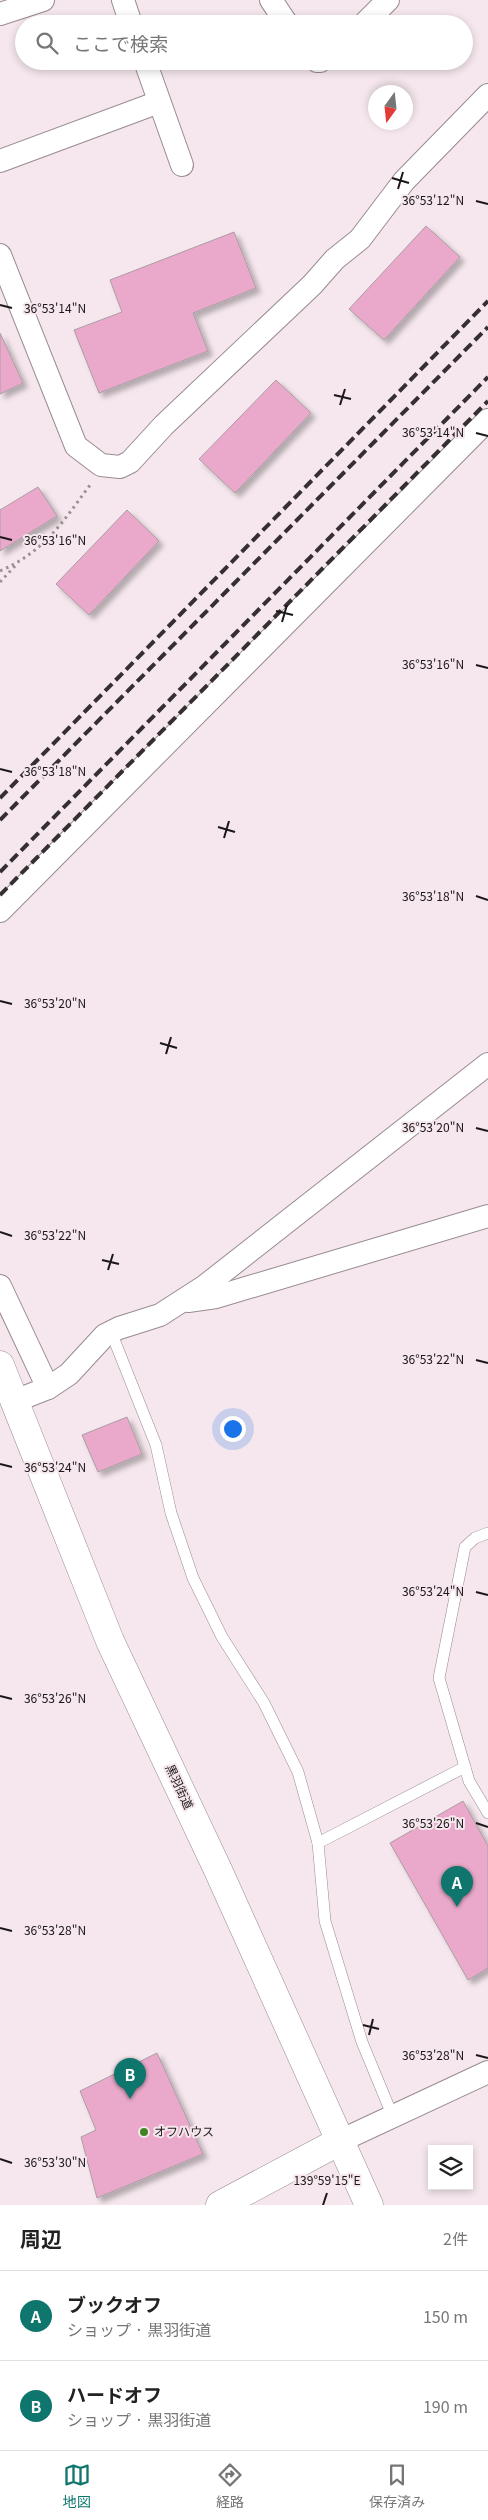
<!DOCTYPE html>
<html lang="ja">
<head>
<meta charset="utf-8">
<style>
	:root { --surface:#fff; --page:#f6f6f6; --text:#222; --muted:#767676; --line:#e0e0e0; --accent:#0f766e }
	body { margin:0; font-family:Georgia,"Noto Sans JP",serif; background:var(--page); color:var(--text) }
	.controls { position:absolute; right:15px; bottom:15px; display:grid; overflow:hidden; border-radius:0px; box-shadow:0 2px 8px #0003 }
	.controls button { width:45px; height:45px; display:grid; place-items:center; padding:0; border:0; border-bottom:1px solid var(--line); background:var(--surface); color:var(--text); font:25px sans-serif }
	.compass { position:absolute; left:368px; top:85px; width:45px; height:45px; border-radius:50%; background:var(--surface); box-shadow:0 2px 8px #0003; rotate:195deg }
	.you { position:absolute; left:232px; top:1428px; width:18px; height:18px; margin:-12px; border:4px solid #fff; border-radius:50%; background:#1a73e8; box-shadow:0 0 0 8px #1a73e833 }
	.badge { display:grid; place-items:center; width:32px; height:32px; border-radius:50%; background:var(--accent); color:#fff; font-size:16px; font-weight:700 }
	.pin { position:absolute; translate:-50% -41px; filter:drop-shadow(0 1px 2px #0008) }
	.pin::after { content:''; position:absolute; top:26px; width:18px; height:15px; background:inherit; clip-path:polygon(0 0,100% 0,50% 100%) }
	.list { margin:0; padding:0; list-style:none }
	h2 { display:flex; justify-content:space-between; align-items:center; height:65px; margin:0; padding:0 20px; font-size:21px }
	h2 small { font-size:16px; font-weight:400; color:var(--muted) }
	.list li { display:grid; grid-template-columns:32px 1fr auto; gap:15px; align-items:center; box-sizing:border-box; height:90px; padding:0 20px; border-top:1px solid var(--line) }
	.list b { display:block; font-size:19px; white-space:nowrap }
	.list p { margin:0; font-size:16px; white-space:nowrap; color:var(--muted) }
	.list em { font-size:16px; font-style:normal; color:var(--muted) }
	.icon { flex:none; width:28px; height:28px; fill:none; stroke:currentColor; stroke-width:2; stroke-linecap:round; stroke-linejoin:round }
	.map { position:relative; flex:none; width:488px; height:2205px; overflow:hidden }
	.search { position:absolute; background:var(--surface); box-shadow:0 2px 8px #0003; left:15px; right:15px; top:15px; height:55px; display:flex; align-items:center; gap:12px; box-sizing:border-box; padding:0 18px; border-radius:28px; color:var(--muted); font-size:19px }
	.sheet { height:245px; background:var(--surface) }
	nav { display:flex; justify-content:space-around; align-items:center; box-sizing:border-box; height:70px; border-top:1px solid var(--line); background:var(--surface); font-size:14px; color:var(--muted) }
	nav a { display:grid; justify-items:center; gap:2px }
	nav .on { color:var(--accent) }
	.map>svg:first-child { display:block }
</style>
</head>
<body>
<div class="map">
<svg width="488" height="2205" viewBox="0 0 488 2205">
	<defs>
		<filter id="shadow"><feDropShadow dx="4.5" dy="4.5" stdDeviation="2.5" flood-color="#0004"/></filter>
	</defs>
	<rect width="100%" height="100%" fill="#f5e7ed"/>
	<g fill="#eaa9ca" stroke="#aa9da3" filter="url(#shadow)">
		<path d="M426,226l34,31 -76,83 -35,-31z"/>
		<path d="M234,232l22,56 -63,25 15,38 -109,42 -25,-63 48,-18 -12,-32z"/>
		<path d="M0,333l23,50 -23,11z"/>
		<path d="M276,380l35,33 -76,80 -36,-34z"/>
		<path d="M38,487l19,29 -57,35v-41z"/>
		<path d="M127,510l32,31 -70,74 -33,-31z"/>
		<path d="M127,1417l15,37 -44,18 -16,-37z"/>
		<path d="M463,1801l25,45v122l-20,12 -78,-137z"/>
		<path d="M157,2053l46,101 -106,44 -16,-61 15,-7 -16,-39z"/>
	</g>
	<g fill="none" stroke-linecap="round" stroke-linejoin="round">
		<defs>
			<g id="service">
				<path d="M111,1332l45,113 15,68 22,65 29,59 42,66 34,69 20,71"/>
				<path d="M488,1533l-13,5 -10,9 -26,131 30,103 19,32"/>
				<path d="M393,2117l-31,-75 -37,-121 -7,-78 147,-76"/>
			</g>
			<g id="minor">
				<path d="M123,0l8,24"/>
				<path d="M271,0l16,24"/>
				<path d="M0,14l43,-14"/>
				<path d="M364,24l24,-24"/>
				<path d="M145,61l37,104"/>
				<path d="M317,61h3"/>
				<path d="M0,161l159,-59"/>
				<path d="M0,255l76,191 25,19 19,2 10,-5 34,-37 148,-140 23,-26 25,-20 44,-58 84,-86"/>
				<path d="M0,911l488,-491"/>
				<path d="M0,1286l48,102"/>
				<path d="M188,1301l28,-4 272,-81"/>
				<path d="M15,1401l33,-13 21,-14 36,-39 14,-7 41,-13 45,-29 283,-222"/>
				<path d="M340,2141l148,-69"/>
			</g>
			<g id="tertiary">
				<path d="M0,1365l110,276 108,229 151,335"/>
				<path d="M220,2205l120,-64"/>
			</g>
		</defs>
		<use href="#service" stroke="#988b91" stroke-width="12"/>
		<use href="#minor" stroke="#988b91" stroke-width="24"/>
		<use href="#tertiary" stroke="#988b91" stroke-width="29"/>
		<g stroke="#9a9094" stroke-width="3" stroke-dasharray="2.5 4" stroke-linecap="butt">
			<path d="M0,571c45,-20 62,-48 90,-86"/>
			<path d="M0,582l15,-16"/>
		</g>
		<use href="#service" stroke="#fff" stroke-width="11"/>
		<use href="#minor" stroke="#fff" stroke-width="22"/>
		<use href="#tertiary" stroke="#fff" stroke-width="28"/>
		<g stroke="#352f32" stroke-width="4" stroke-dasharray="10 5" stroke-linecap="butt">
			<path d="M0,798l488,-497"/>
			<path d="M0,820l488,-493"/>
			<path d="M0,872l488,-495"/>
			<path d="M0,895l488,-494"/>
		</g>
	</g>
	<path fill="none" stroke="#1c1719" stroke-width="2" d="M392,178l17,5M398,189l5,-17M476,201l12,3M0,305l12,3M334,395l17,4M340,405l5,-16M476,433l12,3M0,537l12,3M276,611l17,4M282,622l5,-17M476,665l12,3M0,769l12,3M218,827l17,5M224,838l5,-17M476,896l12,4M0,1001l12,3M160,1043l17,5M166,1054l5,-17M476,1128l12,3M0,1232l12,4M102,1260l17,4M108,1270l5,-16M476,1360l12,3M0,1464l12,3M476,1592l12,3M0,1696l12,3M476,1823l12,4M0,1928l12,3M363,2025l16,4M369,2035l4,-16M476,2055l12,3M0,2159l12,4M323,2205l4,-12"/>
	<circle fill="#438425" stroke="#f5e7ed" stroke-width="2" cx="144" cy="2132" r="5"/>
	<g text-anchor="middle" stroke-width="4" stroke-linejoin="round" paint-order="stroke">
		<g font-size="12" fill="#1c1719" stroke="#f5e7ed">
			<text transform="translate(179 1787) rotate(65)" y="4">黒羽街道</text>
		</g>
		<g font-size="12" fill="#1c1719" stroke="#f5e7ed" text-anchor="start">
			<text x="154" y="2136">オフハウス</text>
		</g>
	</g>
	<g font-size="12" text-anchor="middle" fill="#1c1719" stroke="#f5e7ed" stroke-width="4" stroke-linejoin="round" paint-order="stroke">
		<text x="433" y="205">36°53'12"N</text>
		<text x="55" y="313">36°53'14"N</text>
		<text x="433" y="437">36°53'14"N</text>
		<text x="55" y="545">36°53'16"N</text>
		<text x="433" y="669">36°53'16"N</text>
		<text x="55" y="776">36°53'18"N</text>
		<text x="433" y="901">36°53'18"N</text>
		<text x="55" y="1008">36°53'20"N</text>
		<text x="433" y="1132">36°53'20"N</text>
		<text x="55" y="1240">36°53'22"N</text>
		<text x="433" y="1364">36°53'22"N</text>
		<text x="55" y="1472">36°53'24"N</text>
		<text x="433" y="1596">36°53'24"N</text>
		<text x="55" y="1703">36°53'26"N</text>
		<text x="433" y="1828">36°53'26"N</text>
		<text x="55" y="1935">36°53'28"N</text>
		<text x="433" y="2060">36°53'28"N</text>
		<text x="55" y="2167">36°53'30"N</text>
		<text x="327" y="2185">139°59'15"E</text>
	</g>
</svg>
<div class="controls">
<button><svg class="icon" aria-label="layers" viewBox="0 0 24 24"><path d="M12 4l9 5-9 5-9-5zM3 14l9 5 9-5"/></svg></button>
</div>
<svg class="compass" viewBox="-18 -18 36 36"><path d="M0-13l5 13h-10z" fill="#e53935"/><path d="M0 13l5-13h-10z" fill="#767676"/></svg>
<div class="you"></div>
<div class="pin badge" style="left:457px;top:1907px">A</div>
<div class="pin badge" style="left:130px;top:2099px">B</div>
<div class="search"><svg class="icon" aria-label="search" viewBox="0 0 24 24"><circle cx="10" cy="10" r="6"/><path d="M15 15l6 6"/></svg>ここで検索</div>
</div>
<section class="sheet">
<h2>周辺<small>2件</small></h2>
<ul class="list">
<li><span class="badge">A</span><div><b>ブックオフ</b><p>ショップ · 黒羽街道</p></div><em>150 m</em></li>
<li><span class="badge">B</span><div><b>ハードオフ</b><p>ショップ · 黒羽街道</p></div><em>190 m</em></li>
</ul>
</section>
<nav>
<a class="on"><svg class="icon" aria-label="map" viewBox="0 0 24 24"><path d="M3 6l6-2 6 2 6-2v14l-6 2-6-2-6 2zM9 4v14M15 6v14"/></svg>地図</a>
<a><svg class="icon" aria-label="directions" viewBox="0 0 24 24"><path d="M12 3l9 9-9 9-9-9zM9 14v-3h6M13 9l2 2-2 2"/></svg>経路</a>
<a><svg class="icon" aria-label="saved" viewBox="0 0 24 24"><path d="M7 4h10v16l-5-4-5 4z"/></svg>保存済み</a>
</nav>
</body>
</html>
